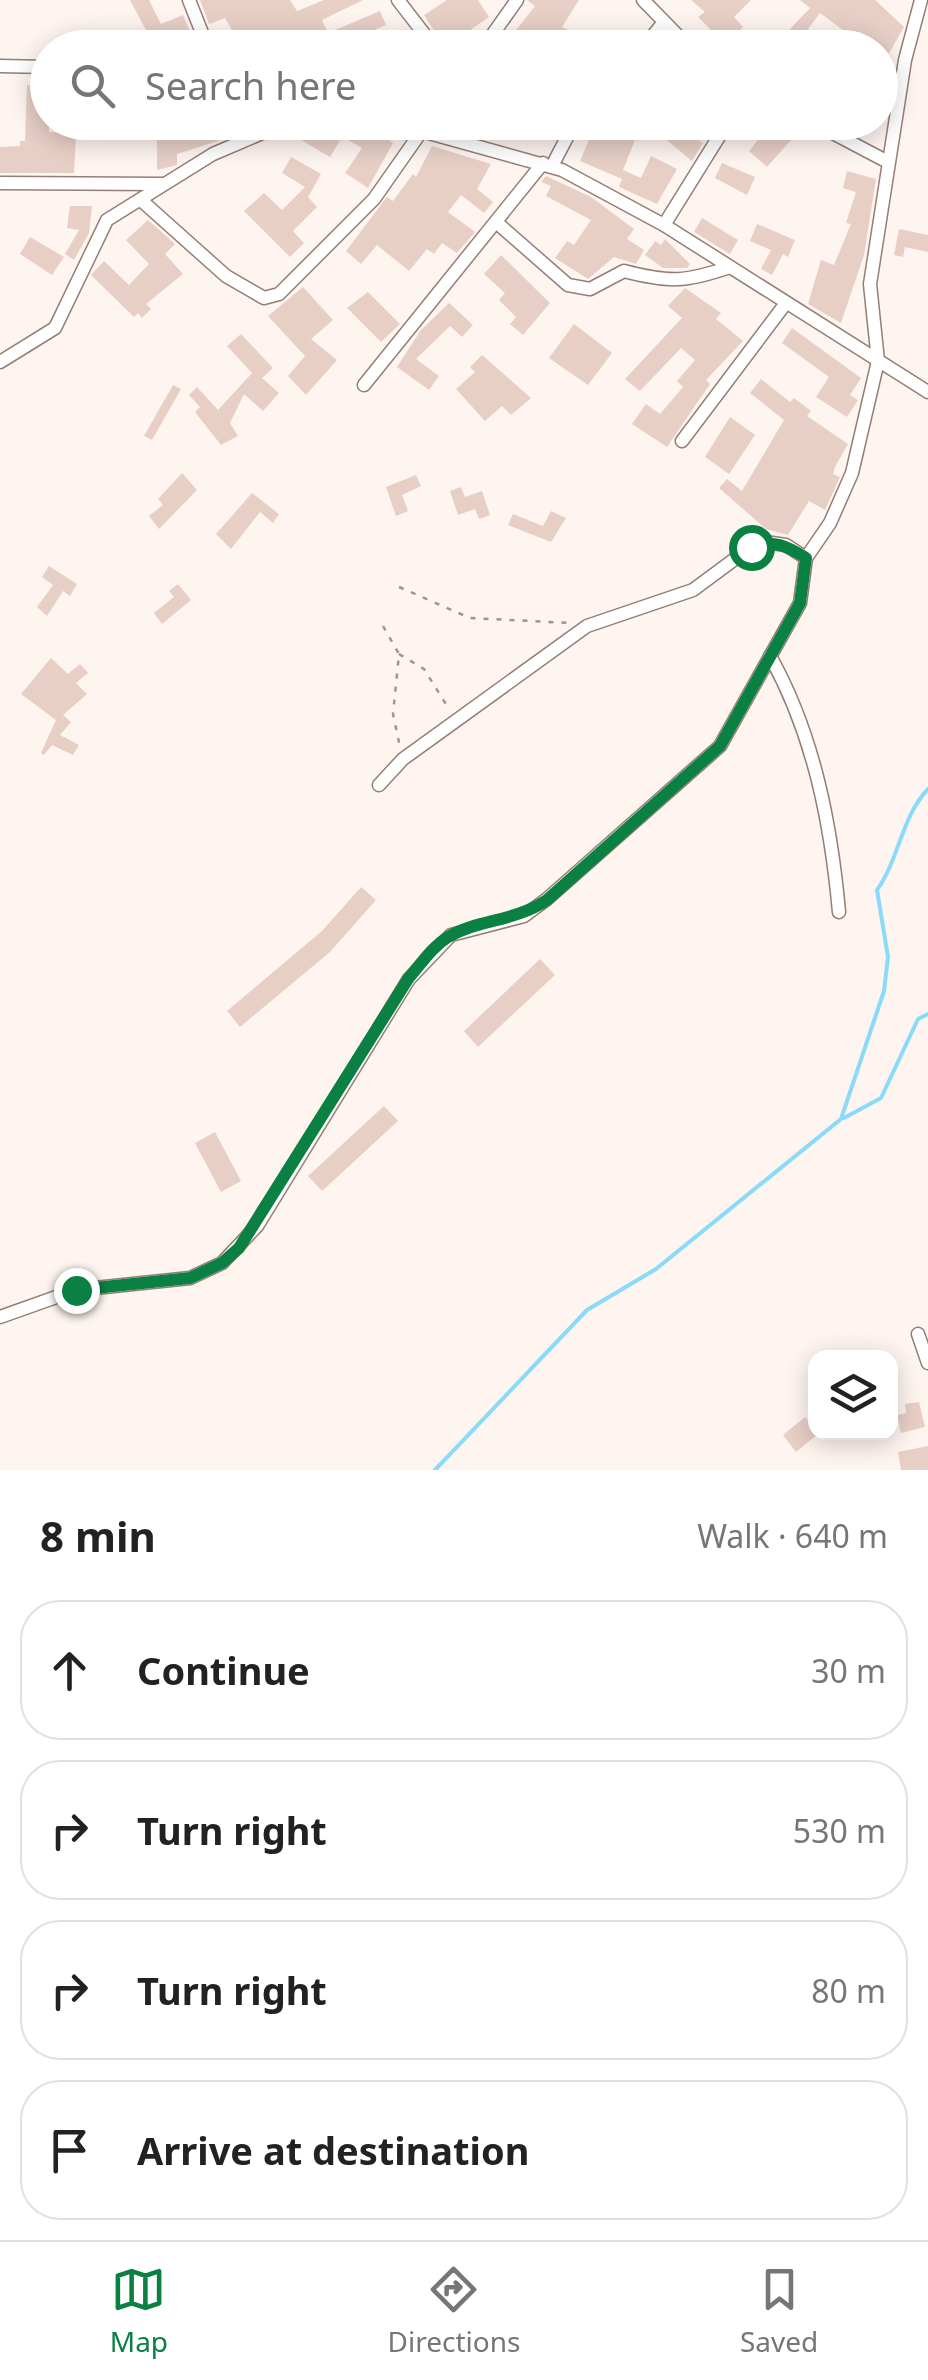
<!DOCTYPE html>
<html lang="en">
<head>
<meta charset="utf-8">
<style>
	:root { --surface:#fff; --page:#f6f6f6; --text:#222; --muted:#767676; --line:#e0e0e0; --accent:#0b8043 }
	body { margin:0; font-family:"Noto Sans",sans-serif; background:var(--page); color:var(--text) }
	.controls { position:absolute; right:30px; bottom:30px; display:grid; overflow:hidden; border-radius:20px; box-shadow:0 5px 25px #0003 }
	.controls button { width:90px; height:90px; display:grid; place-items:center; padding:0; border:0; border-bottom:2px solid var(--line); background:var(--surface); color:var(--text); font:50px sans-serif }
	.stop { position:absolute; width:30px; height:30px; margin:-22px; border:8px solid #0b8043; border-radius:50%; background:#fff }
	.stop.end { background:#0b8043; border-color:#fff; box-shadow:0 2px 10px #0008 }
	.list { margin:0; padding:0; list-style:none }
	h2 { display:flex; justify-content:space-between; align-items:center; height:130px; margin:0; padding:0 40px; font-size:42px }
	h2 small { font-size:32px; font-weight:400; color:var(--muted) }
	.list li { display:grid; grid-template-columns:65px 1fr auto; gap:30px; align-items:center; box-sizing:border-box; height:140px; margin:0 20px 20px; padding:0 20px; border:2px solid var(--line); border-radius:40px }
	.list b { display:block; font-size:38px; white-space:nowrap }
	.list em { font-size:32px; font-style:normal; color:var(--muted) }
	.icon { flex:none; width:55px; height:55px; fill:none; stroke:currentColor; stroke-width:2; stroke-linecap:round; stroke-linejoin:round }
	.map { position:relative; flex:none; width:928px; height:1470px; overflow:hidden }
	.search { position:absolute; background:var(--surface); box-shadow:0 5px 25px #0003; left:30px; right:30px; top:30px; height:110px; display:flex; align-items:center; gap:25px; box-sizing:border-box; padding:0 35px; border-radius:55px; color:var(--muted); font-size:38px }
	.sheet { height:770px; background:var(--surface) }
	nav { display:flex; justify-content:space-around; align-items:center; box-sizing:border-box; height:140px; border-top:2px solid var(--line); background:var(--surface); font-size:28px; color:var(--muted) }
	nav a { display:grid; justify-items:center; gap:5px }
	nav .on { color:var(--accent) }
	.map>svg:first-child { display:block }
</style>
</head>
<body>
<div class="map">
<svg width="928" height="1470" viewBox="0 0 928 1470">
	<rect width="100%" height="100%" fill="#fef4f0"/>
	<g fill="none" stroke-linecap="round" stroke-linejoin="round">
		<g stroke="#8adafa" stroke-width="4">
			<path d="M844,1118l37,-20 37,-79 10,-5"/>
			<path d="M435,1470l152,-160 69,-41 185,-150 43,-128 4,-34 -11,-67c22,-31 25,-74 51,-101"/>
		</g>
	</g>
	<g fill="#e7cfc6">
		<path d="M130,0h19l12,24 22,-9 12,28 -18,5 -4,-12 -21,12h-19l-4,-9 17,-9z"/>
		<path d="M200,0h90l7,11 27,-11h39l-41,20 6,13 52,-22 6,14 -38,16 3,7h-36l-7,-16 -36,16h-30l-17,-30 -16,6z"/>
		<path d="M447,0h31l11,17 -26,18 10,13h-28l-21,-33z"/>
		<path d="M527,0h52l-17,27 27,13 -7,8h-59l-13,-10 25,-32z"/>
		<path d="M691,0h60l-17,17 9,10 -13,13 -9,-10 -5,5 -18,-18 7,-5z"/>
		<path d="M800,0h75l29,27 -16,28 3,2 -11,13v-22h-13l-47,-35 -12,16 13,13 -6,6h-43l38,-40z"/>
		<path d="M27,85l21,1 1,46 27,2 -2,39h-74v-26l20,-1v-5h5z"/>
		<path d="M184,122h19l-1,11 14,-2 2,10 -41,13v11l-20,5v-33h26z"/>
		<path d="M311,122l30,17 -11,18 -29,-17z"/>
		<path d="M352,122h9l32,21 -25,45 -23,-15 17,-25 -19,-11z"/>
		<path d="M585,122h51l-9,14 8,4 -12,30 18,8 10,-22 26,13 -20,35 -38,-17 3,-8 -42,-18 13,-31z"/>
		<path d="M645,122h28l30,21 -11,18z"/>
		<path d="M746,122h43l10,9 -32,36 -18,-16 12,-15z"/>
		<path d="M432,146l59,18 -14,25 16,13 -9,11 -23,-18 -13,17 27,20 -18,21 -15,-10 -8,11 -7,-5 -18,22 -32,-26 -16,19 -15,-13 41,-54 6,4 20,-27 3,3z"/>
		<path d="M291,157l30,17 -13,23 9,10 -24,24 11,12 -14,14 -46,-46 20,-18 18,17 23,-23 -23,-14z"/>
		<path d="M722,163l33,14 -8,18 -32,-17z"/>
		<path d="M847,171l29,8 -12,76 -23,68 -33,-19 13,-44 13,5 17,-41 -5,-1 10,-31 -13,-4z"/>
		<path d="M546,176l45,21 43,32 -7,10 17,11 -8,14 -22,-7 -26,22 -33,-21 12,-17 7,4 17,-25 -45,-24 5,-10 -10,-4z"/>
		<path d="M70,206h22l-3,27 -15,27 -9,-6 14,-24 -12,-2z"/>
		<path d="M702,218l36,22 -8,14 -36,-22z"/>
		<path d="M148,220l27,24 -10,10 18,20 -37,30 5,5 -9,9 -4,-5 -4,4 -43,-42 13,-14 25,24 20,-21 -23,-24z"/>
		<path d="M757,224l38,16 -7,17 -5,-3 -11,21 -11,-6 10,-19 -21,-9z"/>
		<path d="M899,229l29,6v17l-23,-5 -2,10 -9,-2z"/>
		<path d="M30,237l34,20 -12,18 -32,-21z"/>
		<path d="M665,239l25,25 -3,4h-24l-18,-13 10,-14 6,4z"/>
		<path d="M501,255l49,48 -27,32 -13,-11 6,-7 -17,-17 6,-7 -21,-19z"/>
		<path d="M303,287l30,33 -22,19 26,21 -31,35 -18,-19 17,-20 -37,-40z"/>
		<path d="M685,288l36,25 -5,6 27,22 -37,39 4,4 -43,63 -35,-23 14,-20 14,10 23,-27 -6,-6 18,-21 -14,-12 -41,43 -15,-12 57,-61 -14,-12z"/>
		<path d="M368,292l32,32 -19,18 -34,-34z"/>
		<path d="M449,303l24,22 -11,12 -12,-11 -34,33 23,17 -10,14 -32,-23 24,-37z"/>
		<path d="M574,324l38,29 -24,32 -39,-27z"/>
		<path d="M792,328l69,50 -11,17 8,5 -11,17 -31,-20 13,-20 -47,-34z"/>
		<path d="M241,334l32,34 -11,10 17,15 -16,18 -19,-17 -14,29 8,13 -17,9 -26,-33 5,-5 -11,-12 8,-8 21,23 34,-37 -25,-27z"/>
		<path d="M482,355l49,43 -20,17 -9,-9 -17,15 -29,-32 19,-17 -5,-5z"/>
		<path d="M761,379l29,23 4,-4 17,13 -4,5 41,28 -13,23 -2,7 7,3 -15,33 -16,-9 -21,34 -22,-6 -47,-41 8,-9 15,12 42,-71 -34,-27z"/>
		<path d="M173,385l8,4 -29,51 -8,-4z"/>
		<path d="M730,417l25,18 -26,39 -24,-17z"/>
		<path d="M182,473l15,17 -38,39 -10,-13 14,-11 -5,-6z"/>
		<path d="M416,475l5,11 -19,9 6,16 -12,5 -10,-29z"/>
		<path d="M461,487l4,10 17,-6 8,24 -11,4 -4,-10 -17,6 -8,-24z"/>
		<path d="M252,493l27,21 -6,9 -13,-11 -29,37 -15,-15z"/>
		<path d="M551,511l15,7 -15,24 -43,-17 5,-11 30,12z"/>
		<path d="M49,566l28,18 -7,12 -7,-5 -16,25 -10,-9 16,-22 -11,-8z"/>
		<path d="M178,584l13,16 -29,24 -8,-11 20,-16 -5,-6z"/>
		<path d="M51,658l17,16 12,-10 8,9 -12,10 11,11 -24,21 8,7 -11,13 19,10 -6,10 -21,-10 -8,10 -3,-2 15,-33 -35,-26z"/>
		<path d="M361,887l15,13 -46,52 -90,75 -13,-16 95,-80z"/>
		<path d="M540,959l15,16 -77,72 -14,-16z"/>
		<path d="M384,1106l14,15 -76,70 -14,-15z"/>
		<path d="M215,1132l26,49 -20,11 -26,-49z"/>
		<path d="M919,1402l6,25 -24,6 -4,-18 9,-2 -1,-9z"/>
		<path d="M805,1417l13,17 -22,18 -13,-17z"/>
		<path d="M928,1446v24h-27l-3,-18z"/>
	</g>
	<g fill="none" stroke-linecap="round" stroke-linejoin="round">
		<defs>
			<g id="street">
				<path d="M189,0l19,48"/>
				<path d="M398,0l37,48"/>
				<path d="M643,0l47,48"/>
				<path d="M483,48l34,-48"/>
				<path d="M643,48l21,-26"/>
				<path d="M0,66l48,1"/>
				<path d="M389,122l173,48 102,55 264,167"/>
				<path d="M812,122l76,40"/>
				<path d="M552,166l23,-44"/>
				<path d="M0,183l162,1"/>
				<path d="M142,201l84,75 38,22 15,-4 95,-95 54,-77"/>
				<path d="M496,222l72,63 22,4 34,-18c46,12 62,11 106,-4"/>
				<path d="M664,225l64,-103"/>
				<path d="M0,362l55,-34 52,-108 106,-66 75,-32"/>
				<path d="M364,385l179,-222"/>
				<path d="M682,441l104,-138"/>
				<path d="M770,656c44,79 61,168 69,256"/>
				<path d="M379,785l24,-26 184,-133 106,-36 58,-43 14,-5 21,3 20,13"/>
				<path d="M0,1317l76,-27 114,-12 32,-15 35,-37 152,-247 42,-44 73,-19 23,-17 173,-153 80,-143 6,-45 24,-35 22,-50 26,-112 -8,-77 35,-224 16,-60"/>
				<path d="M918,1334l10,29"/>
			</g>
		</defs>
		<use href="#street" stroke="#957e76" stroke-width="15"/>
		<g stroke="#9e9491" stroke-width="2.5" stroke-dasharray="5 8" stroke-linecap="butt">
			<path d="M399,587l71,31 101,5"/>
			<path d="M383,626l16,28 -6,60 7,33"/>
			<path d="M399,654l25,15 25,40"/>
		</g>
		<use href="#street" stroke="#fff" stroke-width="12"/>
	</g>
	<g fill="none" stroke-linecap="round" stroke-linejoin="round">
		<path stroke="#0b8043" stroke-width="12" d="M76,1290l114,-12 32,-15 17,-15 169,-269c13,-15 24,-32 40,-42 31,-18 66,-15 99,-37l173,-154 80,-143 6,-45c-19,-12 -33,-19 -55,-11"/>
	</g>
</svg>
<div class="controls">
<button><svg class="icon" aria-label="layers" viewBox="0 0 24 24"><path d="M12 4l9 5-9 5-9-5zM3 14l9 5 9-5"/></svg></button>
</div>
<div class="stop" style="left:751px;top:547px"></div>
<div class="stop end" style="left:76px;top:1290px"></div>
<div class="search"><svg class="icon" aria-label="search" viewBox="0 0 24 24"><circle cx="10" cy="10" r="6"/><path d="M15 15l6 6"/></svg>Search here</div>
</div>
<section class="sheet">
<h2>8 min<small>Walk · 640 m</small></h2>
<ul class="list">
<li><svg class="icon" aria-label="ahead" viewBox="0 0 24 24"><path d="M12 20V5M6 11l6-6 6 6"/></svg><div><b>Continue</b></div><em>30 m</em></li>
<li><svg class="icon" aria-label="right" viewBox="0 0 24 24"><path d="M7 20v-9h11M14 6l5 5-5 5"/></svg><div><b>Turn right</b></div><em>530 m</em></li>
<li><svg class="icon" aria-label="right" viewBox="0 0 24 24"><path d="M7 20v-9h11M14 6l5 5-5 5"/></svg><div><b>Turn right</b></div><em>80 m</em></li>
<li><svg class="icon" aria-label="arrive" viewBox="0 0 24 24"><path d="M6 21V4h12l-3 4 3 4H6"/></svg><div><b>Arrive at destination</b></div></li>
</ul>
</section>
<nav>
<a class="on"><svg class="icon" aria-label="map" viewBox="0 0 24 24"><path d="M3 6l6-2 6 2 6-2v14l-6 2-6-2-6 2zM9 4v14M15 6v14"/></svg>Map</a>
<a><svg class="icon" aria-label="directions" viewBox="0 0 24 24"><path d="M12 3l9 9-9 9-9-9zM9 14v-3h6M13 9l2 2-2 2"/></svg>Directions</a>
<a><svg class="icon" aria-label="saved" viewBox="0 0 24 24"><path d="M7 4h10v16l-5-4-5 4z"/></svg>Saved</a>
</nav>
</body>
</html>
